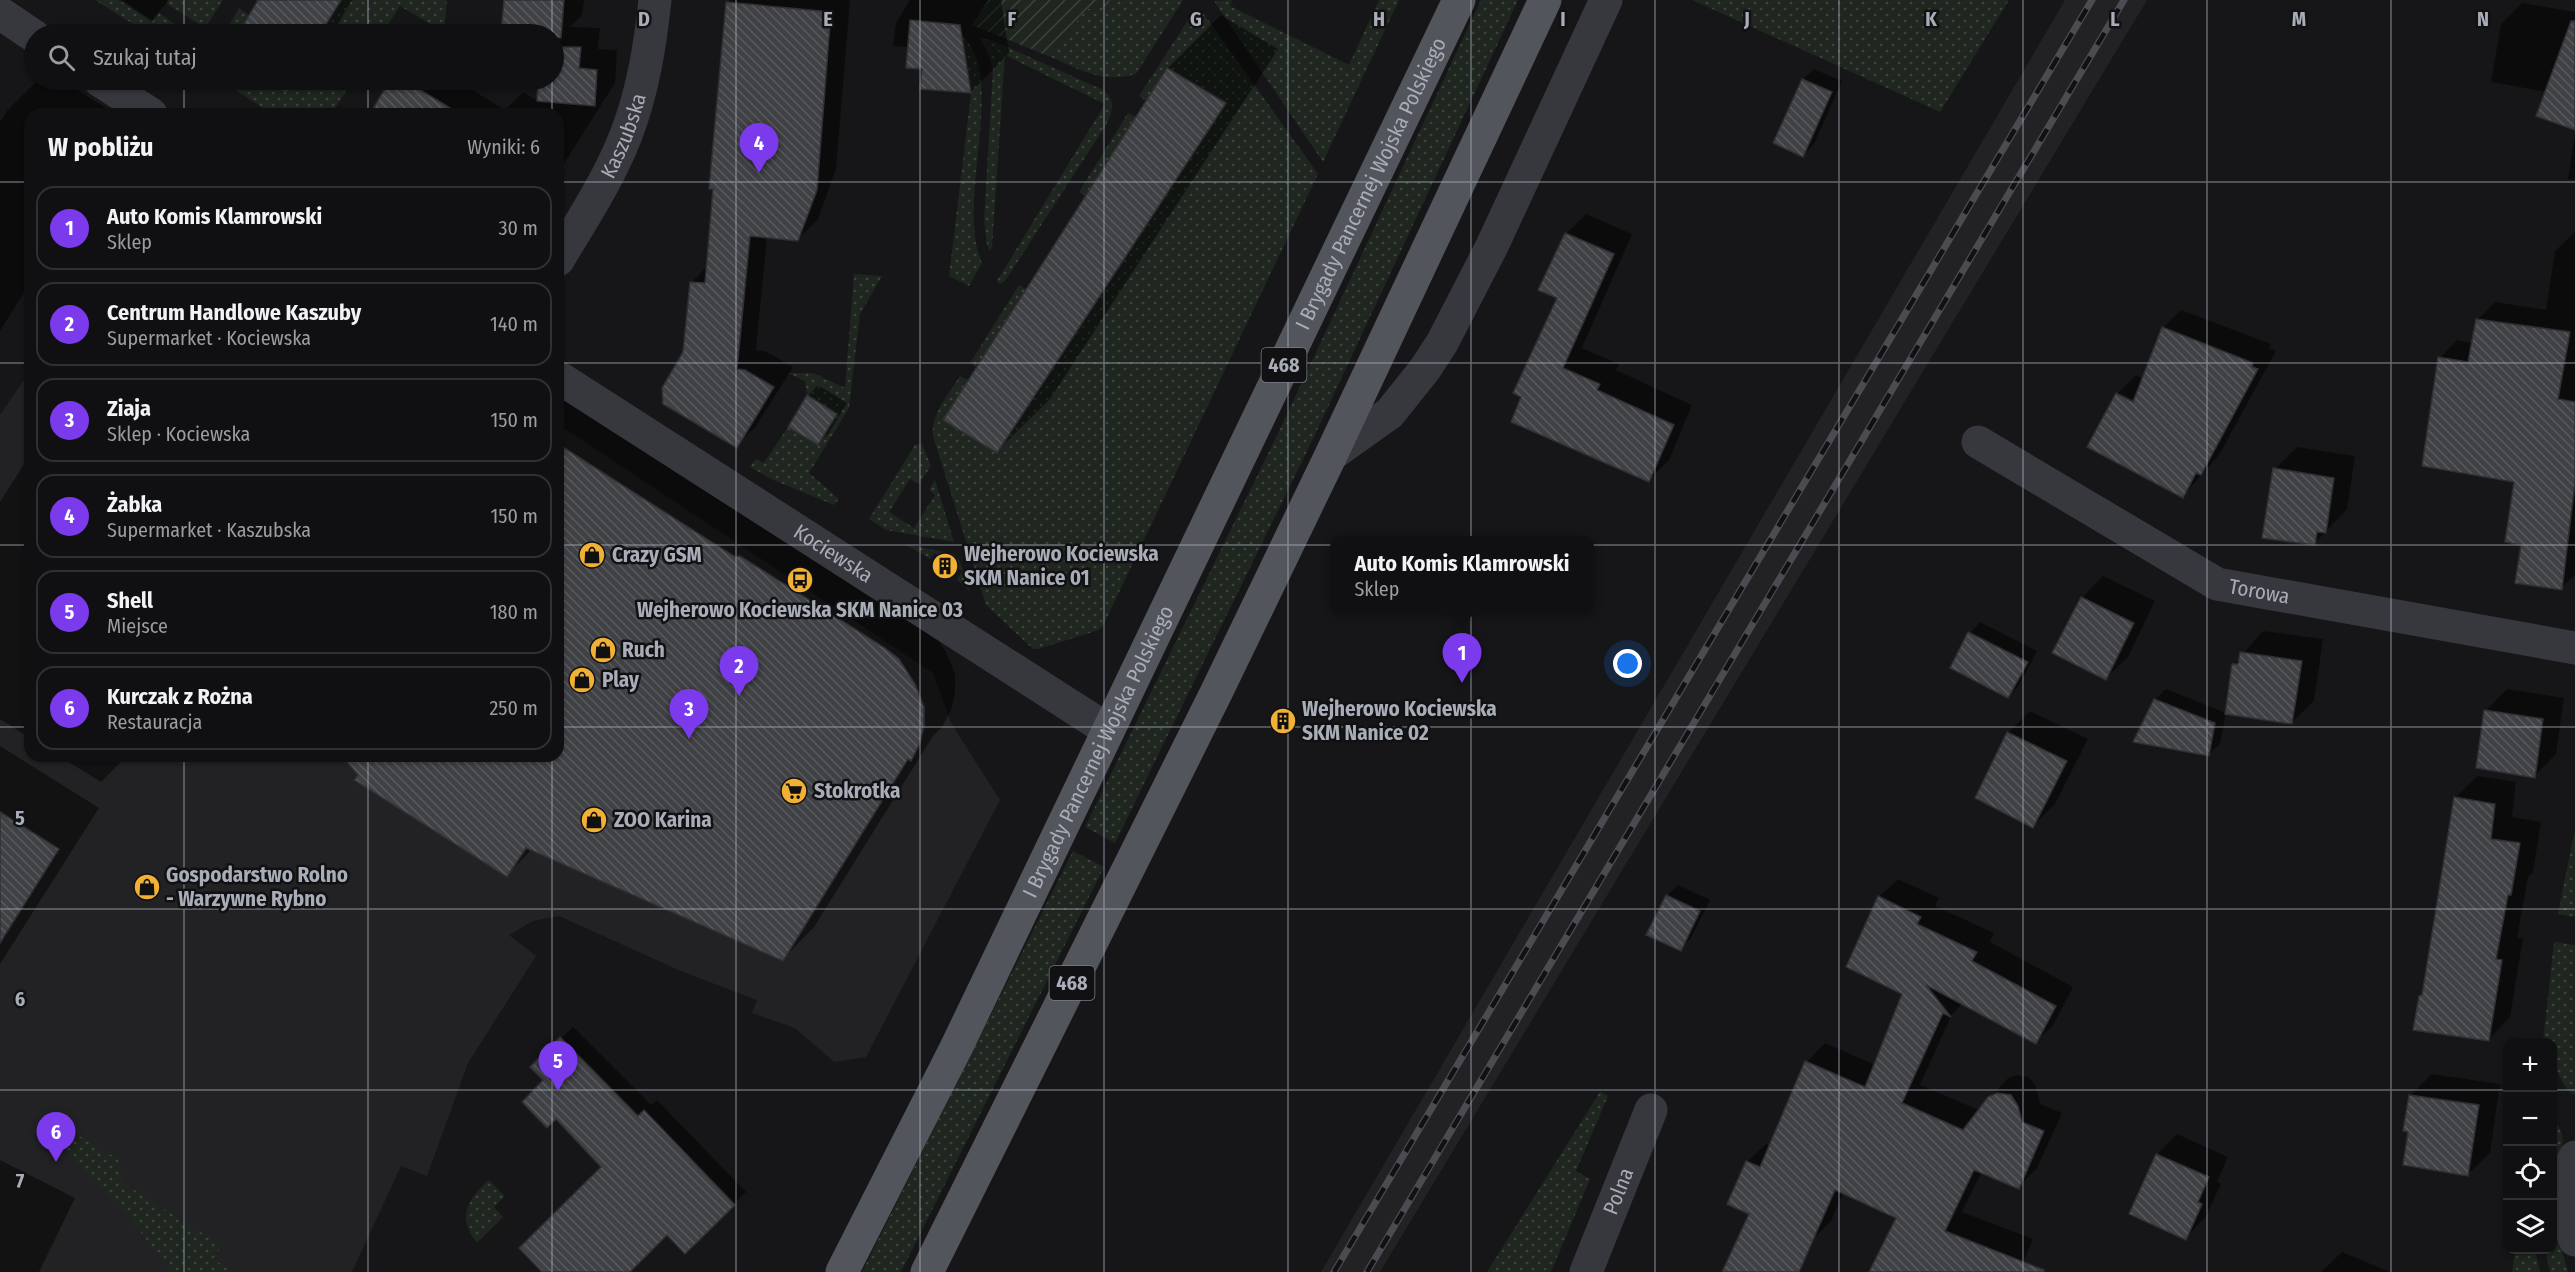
<!DOCTYPE html>
<html lang="pl">
<head>
<meta charset="utf-8">
<style>
	:root { --surface:#101012; --page:#19191b; --text:#f1f3f6; --muted:#9c9d9f; --line:#303032; --accent:#7c3aed }
	body { margin:0; font-family:"Fira Sans Condensed",sans-serif; background:var(--page); color:var(--text) }
	.controls { position:absolute; right:18px; bottom:18px; display:grid; overflow:hidden; border-radius:12px; box-shadow:0 2px 4px #0004 }
	.controls button { width:54px; height:54px; display:grid; place-items:center; padding:0; border:0; border-bottom:2px solid var(--line); background:var(--surface); color:var(--text); font:30px sans-serif }
	.you { position:absolute; left:1628px; top:664px; width:21px; height:21px; margin:-15px; border:4px solid #fff; border-radius:50%; background:#1a73e8; box-shadow:0 0 0 9px #1a73e833 }
	.badge { display:grid; place-items:center; width:39px; height:39px; border-radius:50%; background:var(--accent); color:#fff; font-size:20px; font-weight:700 }
	.pin { position:absolute; translate:-50% -50px; filter:drop-shadow(0 2px 3px #0008) }
	.pin::after { content:''; position:absolute; top:32px; width:21px; height:18px; background:inherit; clip-path:polygon(0 0,100% 0,50% 100%) }
	.popup { position:absolute; left:1330px; top:536px; width:264px; height:78px; box-sizing:border-box; display:grid; place-content:center; border-radius:12px; background:var(--surface); filter:drop-shadow(0 2px 4px #0005); font-size:20px; white-space:nowrap; color:var(--muted) }
	.popup b { font-size:22px; color:var(--text) }
	.popup::after { content:''; position:absolute; left:50%; top:100%; margin-left:-12px; border:12px solid transparent; border-top-color:var(--surface) }
	.list { margin:0; padding:0; list-style:none }
	h2 { display:flex; justify-content:space-between; align-items:center; height:78px; margin:0; padding:0 24px; font-size:26px }
	h2 small { font-size:20px; font-weight:400; color:var(--muted) }
	.list li { display:grid; grid-template-columns:39px 1fr auto; gap:18px; align-items:center; box-sizing:border-box; height:84px; margin:0 12px 12px; padding:0 12px; border:2px solid var(--line); border-radius:18px }
	.list b { display:block; font-size:22px; white-space:nowrap }
	.list p { margin:0; font-size:20px; white-space:nowrap; color:var(--muted) }
	.list em { font-size:20px; font-style:normal; color:var(--muted) }
	.icon { flex:none; width:33px; height:33px; fill:none; stroke:currentColor; stroke-width:2; stroke-linecap:round; stroke-linejoin:round }
	.map { position:relative; flex:none; width:2575px; height:1272px; overflow:hidden }
	.search { position:absolute; background:var(--surface); box-shadow:0 2px 4px #0004; left:24px; top:24px; width:540px; height:66px; display:flex; align-items:center; gap:15px; box-sizing:border-box; padding:0 21px; border-radius:33px; color:var(--muted); font-size:22px }
	.panel { position:absolute; background:var(--surface); box-shadow:0 2px 4px #0004; left:24px; top:108px; width:540px; height:654px; border-radius:18px }
	.map>svg:first-child { display:block }
</style>
</head>
<body>
<div class="map">
<svg width="2575" height="1272" viewBox="0 0 2575 1272">
	<defs>
		<pattern id="grass-dots" width="8" height="8" patternUnits="userSpaceOnUse" patternTransform="scale(1.5)"><rect width="8" height="8" fill="#1e261f"/><path d="M2 2h.1M6 6h.1" fill="none" stroke="#3c433d" stroke-width="1.8" stroke-linecap="round"/></pattern>
		<pattern id="garden-furrows" width="10" height="10" patternUnits="userSpaceOnUse" patternTransform="scale(1.5)"><rect width="10" height="10" fill="#1e261f"/><path d="M-1 1l2-2M0 10L10 0M9 11l2-2" fill="none" stroke="#3c433d"/></pattern>
		<pattern id="building-back-hatch" width="6" height="6" patternUnits="userSpaceOnUse" patternTransform="scale(1.5)"><rect width="6" height="6" fill="#404145"/><path d="M-1 5l2 2M0 0l6 6M5-1l2 2" fill="none" stroke="#595a5e"/></pattern>
	</defs>
	<rect width="100%" height="100%" fill="#161618"/>
	<g fill="#222225">
		<path d="M2065,0h82l-767,1272h-59z"/>
		<path d="M30,371v385h528v-332l375,249 18,50 49,77 -134,257 -32,5 -39,-34 -43,-15 5,-13 -74,-28 -124,-56 -26,5 -24,14 27,21 -68,107 -41,113 -26,-10 -49,106h-352v-857z"/>
	</g>
	<g fill="url(#grass-dots)">
		<path d="M95,0h24l33,22 7,-9 30,21h-40z"/>
		<path d="M168,0h55l-18,28 -39,-25z"/>
		<path d="M341,0h106l-3,32 -44,-26 -18,28h-62z"/>
		<path d="M1110,0h73l-47,74c-35,10 -56,-5 -88,-18l39,-47 19,-3z"/>
		<path d="M1232,0l-2,6 119,59 30,-65h20l-76,162 -109,-161z"/>
		<path d="M1481,0h37l-205,439 -198,404 -30,-16 197,-402z"/>
		<path d="M1692,0h317l-69,112z"/>
		<path d="M239,8l10,7 -11,19h-14z"/>
		<path d="M1203,13l115,161 -215,452 -4,4 -61,19h-5l-47,-44 -53,-169c-2,-23 16,-42 27,-60l8,4 -25,40 54,33 229,-350 -59,-35 -20,33 -8,-5 49,-76 6,-6z"/>
		<path d="M960,34c50,40 -6,168 22,229l-13,23 -20,-10 22,-182z"/>
		<path d="M979,37l17,5 107,48c13,10 10,22 3,35l-101,156 -5,3 -3,-3 108,-177 -100,-49 -13,192 -2,4 -3,-6 -3,-25 9,-151 -5,-17z"/>
		<path d="M219,80h46l21,12 7,-12h60l-22,34h-58z"/>
		<path d="M1128,113l8,4 -50,79 -7,-4z"/>
		<path d="M854,274l28,2 -22,38 -11,94 -40,65 30,26 -5,6 -63,-26 -21,-12 6,-8 8,4 24,-36 30,18 19,-31 -30,-19 -2,-14 -17,-8h25l32,15z"/>
		<path d="M1019,285l7,4 -50,78 -6,-4z"/>
		<path d="M922,444l9,22 -12,18 -9,-5 -21,33 25,16 21,-33 -6,-5 6,-10 19,62 -68,-12 -17,-11 46,-74z"/>
		<path d="M905,544l49,10 6,8 10,29 -13,-11 5,-9 -27,-18 -5,6z"/>
		<path d="M2574,834h1v83l-17,-3z"/>
		<path d="M1073,851l31,16 -203,405h-39z"/>
		<path d="M2554,942l21,3v150c-15,-6 -23,-38 -23,-53h-9z"/>
		<path d="M1600,1092l8,4 -32,75 14,8 -39,93h-64z"/>
		<path d="M2553,1121c18,15 7,34 0,53z"/>
		<path d="M61,1125l57,34 4,23 100,64 -9,13 20,13h-62c-35,-48 -72,-93 -119,-130l-2,-3 3,-10z"/>
		<path d="M489,1180l16,16 -11,11 9,10 -26,26c-21,-26 -9,-44 12,-63z"/>
		<path d="M2553,1220l15,52h-18l-5,-22h7z"/>
		<path d="M2515,1250h20l5,22h-28z"/>
	</g>
	<path fill="url(#garden-furrows)" d="M988,0h122l-3,6 -20,3 -39,47 -76,-31z"/>
	<g fill="#0007" fill-rule="evenodd">
		<path d="M122,0h47l-17,20z"/>
		<path d="M260,0h92l-20,34h-92z"/>
		<path d="M505,0h79l-2,15 -12,12 30,1 -2,21 19,1 -2,33 -57,90v-59h-186l20,-34h64l49,30 18,-18 15,9 1,-21h15v-46l-52,-2z"/>
		<path d="M730,0h120l-14,169 -18,50 -20,20 -31,-3 -11,114 9,1 28,16 -37,59 -20,20 -51,-93 7,-71 16,-16 20,-264z"/>
		<path d="M910,0h91l8,53 -38,39 -47,-24 -15,-21 -16,-1 3,-23z"/>
		<path d="M2522,3l53,9v117l-28,-37 -56,-10 10,-58z"/>
		<path d="M1221,15l57,34 -228,350 -54,53 -51,-32 223,-352z"/>
		<path d="M1814,69l28,12 -28,63 -11,11 -28,-12 28,-64z"/>
		<path d="M38,80h23l55,34h-86v169l-30,48v-209l7,-11z"/>
		<path d="M268,80h28l-10,10z"/>
		<path d="M2575,133v47l-7,-1z"/>
		<path d="M1586,214l46,20 -50,114 37,16 -3,6 76,35 -23,55 -20,20 -136,-59 46,-124 7,-63z"/>
		<path d="M2575,232v343l-14,13 -39,-45 -7,-62 -75,-123 17,-18 16,3 4,-23 18,-18 51,8 9,-59z"/>
		<path d="M2181,310l90,34 -2,4 7,3 -57,104 -36,41 -94,-49 29,-54 18,-18 8,4 19,-51zM2122,394l19,10 -2,3 -17,-10z"/>
		<path d="M818,385l29,18 -18,30 -11,10 -10,-47z"/>
		<path d="M558,392l372,235 16,25 9,22v19l-4,17 -9,17 -9,9 -119,191 -31,32 -251,-110 -25,26 -133,-119h184z"/>
		<path d="M2297,447l58,9 -8,53 -32,34 -40,-74z"/>
		<path d="M30,455v283l-30,-19v-217z"/>
		<path d="M2103,576l52,25 -27,56 -22,21 -24,-80z"/>
		<path d="M1980,622l57,29 -18,34 -11,11 -38,-63z"/>
		<path d="M2263,631l60,8 -9,62 -22,21 -58,-58z"/>
		<path d="M2166,689l60,24 -6,31 -11,10 -54,-54z"/>
		<path d="M2507,689l57,9 -8,56 -22,22 -48,-65z"/>
		<path d="M2030,711l58,28 -33,65 -22,22 -25,-93z"/>
		<path d="M0,746l99,62 -99,156z"/>
		<path d="M59,756h68l-26,26z"/>
		<path d="M2477,776l39,6 -4,35 29,5 -8,50 -5,5 -11,61h6l-13,79 -21,22 -69,-43 4,-3 31,-195z"/>
		<path d="M1898,879l41,19 -4,8 59,27 -4,9 83,45 -19,37 -18,18 -73,-39 -11,11 -32,71 59,25 29,-32 8,-3 13,2 7,10 4,17 22,9 -25,55 -19,19 -36,-16 -20,41 71,27 -14,33h-149l28,-55 -54,-25 -13,29 -18,18 -23,33h-66l27,-59 -4,-51 19,-18 5,2 36,-84 18,-19 50,22 29,-72 -25,-96z"/>
		<path d="M1678,885l32,15 -19,38 -11,11 -13,-53z"/>
		<path d="M573,1027l78,78 6,-5 89,92 -61,60 -18,-19 -39,39h-84l59,-105 -58,-87 -13,-13z"/>
		<path d="M2432,1074l68,10 -10,69 -22,21 -58,-43v-35z"/>
		<path d="M2177,1134l51,23 -11,25 4,2 -16,34 -20,20 -28,-83z"/>
		<path d="M0,1160l75,38 -36,74h-39z"/>
		<path d="M2342,1252l48,20h-69z"/>
	</g>
	<g fill="url(#building-back-hatch)" stroke="#303034" stroke-width="1.5">
		<path d="M258,0h83l-21,34h-82z"/>
		<path d="M504,0h60l-3,38h-7v-4l-53,-1z"/>
		<path d="M726,2l105,10 -14,178 -19,51 -48,-5 -13,133 8,1 29,17 -37,61 -74,-44 -1,-16 21,-36 7,-70 15,1 8,-94h-4z"/>
		<path d="M910,20l50,5 11,68 -51,-4 2,-20 -16,-1z"/>
		<path d="M2571,21h4v109l-39,-14z"/>
		<path d="M554,47h27l-2,21 18,2 -2,36 -58,-5 1,-21h16z"/>
		<path d="M1167,68l59,35 -229,350 -54,-33z"/>
		<path d="M1802,79l30,13 -29,65 -30,-14z"/>
		<path d="M265,80h28l-7,12z"/>
		<path d="M390,80h14l56,34h-90z"/>
		<path d="M1565,233l49,21 -51,114 37,16 -3,6 77,35 -25,57 -138,-60 10,-25 -8,-4 44,-95 -19,-8z"/>
		<path d="M2476,319l94,13 -12,67 17,3v80l-13,108 -47,-7 6,-38 -16,-3 9,-60 -92,-16 16,-109 30,5z"/>
		<path d="M2162,327l91,36 -1,4 6,2 -57,106 -5,-2 -13,25 -96,-51 29,-54 17,9z"/>
		<path d="M807,395l30,19 -19,31 -30,-18z"/>
		<path d="M558,444l177,113 5,-1 145,92 14,11 16,25 9,23v19l-4,17 -9,18 -3,-2 -125,202 -257,-113 -19,29 -153,-97 4,-5 -16,-19h216z"/>
		<path d="M2273,468l61,10 -8,55 -9,-1 -2,13 -53,-7z"/>
		<path d="M2081,597l53,26 -28,57 -54,-27z"/>
		<path d="M1968,632l60,30 -20,36 -58,-30z"/>
		<path d="M2240,652l62,9 -10,63 -67,-10 7,-50h6z"/>
		<path d="M2154,699l61,24 -6,33 -76,-14z"/>
		<path d="M2484,710l59,9 -8,59 -59,-10z"/>
		<path d="M2007,732l60,29 -34,67 -58,-30z"/>
		<path d="M2454,797l41,7 -4,35 29,4 -9,52h-3l-12,64 6,1 -13,81 -76,-11 6,-34 3,-1z"/>
		<path d="M0,812l59,37 -59,94z"/>
		<path d="M1666,895l34,16 -19,40 -35,-16z"/>
		<path d="M1878,896l43,21 -4,7 60,28 -5,9 84,45 -20,38 -110,-59 25,32 -8,-4 -41,90 61,27 25,-33 9,-4 14,2 7,11 4,16 22,9 -25,58 -45,-19 -29,61 99,39v2h-175l27,-54 -61,-28 -36,82h-77l27,-58 -22,-10 19,-43 14,6 45,-106 60,26 37,-93 -56,-27z"/>
		<path d="M560,1037l78,79 6,-6 91,95 -50,49 -18,-19 -37,37h-88l-23,-24 82,-81 -45,-48 -9,9 -25,-26 21,-22 -13,-13z"/>
		<path d="M2409,1095l70,10 -11,71 -65,-11 5,-33 -5,-1z"/>
		<path d="M2156,1154l53,23 -11,25 4,2 -16,36 -57,-26z"/>
	</g>
	<g fill="none" stroke-linecap="round" stroke-linejoin="round">
		<g stroke="#37383d" stroke-width="33">
			<path d="M0,13l34,23"/>
			<path d="M99,80l52,34"/>
			<path id="s1" d="M558,260c24,-40 51,-81 68,-125 17,-44 24,-89 29,-135"/>
			<path id="s2" d="M558,377l550,353"/>
			<path id="s3" d="M1978,442l239,142 358,64"/>
			<path d="M1331,455l59,-42 35,-44 17,-26 50,-97 114,-246"/>
			<path d="M2575,1157c-16,26 -11,57 0,83"/>
			<path id="s4" d="M1586,1272l65,-162"/>
		</g>
		<g stroke="#53555c" stroke-width="33">
			<path id="s5" d="M842,1272l114,-224 503,-1048"/>
			<path d="M927,1272l289,-579 115,-238 214,-455"/>
		</g>
		<defs>
			<g id="rail">
				<path d="M1334,1272l758,-1272"/>
				<path d="M1367,1272l757,-1272"/>
			</g>
		</defs>
		<use href="#rail" stroke="#4a4c52" stroke-width="7"/>
		<use href="#rail" stroke="#111113" stroke-width="4.5" stroke-dasharray="14" stroke-linecap="butt"/>
	</g>
	<path fill="none" stroke="#a8adb8" stroke-width="1.5" stroke-opacity="0.55" d="M184,0v34M368,0v34M552,0v34M736,0v1272M920,0v1272M1104,0v1272M1288,0v1272M1471,0v1272M1655,0v1272M1839,0v1272M2023,0v1272M2207,0v1272M2391,0v1272M184,80v34M368,80v34M552,80v34M0,182h30M558,182h2017M0,363h30M558,363h2017M0,545h30M558,545h2017M0,727h30M558,727h2017M184,756v516M368,756v516M552,756v516M0,909h2575M0,1090h2508M2552,1090h23"/>
	<defs>
		<symbol id="shop-disc" viewBox="-11 -11 22 22"><circle r="9.5" fill="#f2b134" stroke="#111113"/><path d="M-5-2.5h2.3a2.7 3.5 0 0 1 5.4 0H5L5.5 6h-11ZM-1.5-2.5h3a1.5 2.3 0 0 0-3 0Z" fill="#111"/></symbol>
		<symbol id="building-disc" viewBox="-11 -11 22 22"><circle r="9.5" fill="#f2b134" stroke="#111113"/><path d="M-4-6H4V6H1V3H-1V6H-4ZM-2.5-4.3h1.7v1.8h-1.7ZM.8-4.3h1.7v1.8H.8ZM-2.5-1h1.7V.8h-1.7ZM.8-1h1.7V.8H.8Z" fill="#111"/></symbol>
		<symbol id="bus-disc" viewBox="-11 -11 22 22"><circle r="9.5" fill="#f2b134" stroke="#111113"/><path d="M-5-6H5V4H4V6H2V4H-2V6H-4V4H-5ZM-3.5-4V0h7V-4ZM-3.5 1.2v1.5H-2V1.2ZM2 1.2v1.5H3.5V1.2Z" fill="#111"/></symbol>
		<symbol id="supermarket-disc" viewBox="-11 -11 22 22"><circle r="9.5" fill="#f2b134" stroke="#111113"/><path d="M-6-5.5h2.5l.6 2H6L4.5 2H-2.5L-4.4-4H-6ZM-1.5 3.2a1.3 1.3 0 1 0 .1 0ZM3 3.2a1.3 1.3 0 1 0 .1 0Z" fill="#111"/></symbol>
	</defs>
	<g fill-rule="evenodd">
		<use href="#shop-disc" x="577" y="540" width="30" height="30"/>
		<use href="#building-disc" x="930" y="551" width="30" height="30"/>
		<use href="#bus-disc" x="785" y="565" width="30" height="30"/>
		<use href="#shop-disc" x="588" y="635" width="30" height="30"/>
		<use href="#shop-disc" x="567" y="665" width="30" height="30"/>
		<use href="#building-disc" x="1268" y="706" width="30" height="30"/>
		<use href="#supermarket-disc" x="779" y="776" width="30" height="30"/>
		<use href="#shop-disc" x="579" y="805" width="30" height="30"/>
		<use href="#shop-disc" x="132" y="872" width="30" height="30"/>
	</g>
	<g text-anchor="middle" stroke-width="5" stroke-linejoin="round" paint-order="stroke">
		<g fill="#111113" stroke="#7b7e86" stroke-width="1.5">
			<rect x="1261.5" y="348" width="45" height="34" rx="4.5"/>
			<rect x="1049.5" y="966" width="45" height="34" rx="4.5"/>
		</g>
		<g font-size="20" font-weight="bold" fill="#a8adb8">
			<text x="1284" y="372">468</text>
			<text x="1072" y="990">468</text>
		</g>
		<g font-size="21" fill="#a8adb8" stroke="#111113">
			<text dy="7" stroke="none"><textPath href="#s1" startOffset="141">Kaszubska</textPath></text>
			<text dy="7" stroke="none"><textPath href="#s5" startOffset="1210">I Brygady Pancernej Wojska Polskiego</textPath></text>
			<text dy="7" stroke="none"><textPath href="#s2" startOffset="327">Kociewska</textPath></text>
			<text dy="7" stroke="none"><textPath href="#s3" startOffset="321">Torowa</textPath></text>
			<text dy="7" stroke="none"><textPath href="#s5" startOffset="580">I Brygady Pancernej Wojska Polskiego</textPath></text>
			<text dy="7" stroke="none"><textPath href="#s4" startOffset="87">Polna</textPath></text>
		</g>
		<g font-size="21" font-weight="bold" fill="#a8adb8" stroke="#111113" text-anchor="start">
			<text x="964" y="561">Wejherowo Kociewska<tspan x="964" dy="24">SKM Nanice 01</tspan></text>
			<text x="612" y="562">Crazy GSM</text>
			<text x="800" y="617" text-anchor="middle">Wejherowo Kociewska SKM Nanice 03</text>
			<text x="622" y="657">Ruch</text>
			<text x="602" y="687">Play</text>
			<text x="1302" y="716">Wejherowo Kociewska<tspan x="1302" dy="24">SKM Nanice 02</tspan></text>
			<text x="814" y="798">Stokrotka</text>
			<text x="614" y="827">ZOO Karina</text>
			<text x="166" y="882">Gospodarstwo Rolno<tspan x="166" dy="24">- Warzywne Rybno</tspan></text>
		</g>
	</g>
	<g font-size="20" text-anchor="middle" font-weight="bold" fill="#a8adb8" stroke="#111113" stroke-width="5" stroke-linejoin="round" paint-order="stroke">
		<text x="644" y="26">D</text>
		<text x="828" y="26">E</text>
		<text x="1012" y="26">F</text>
		<text x="1196" y="26">G</text>
		<text x="1379" y="26">H</text>
		<text x="1563" y="26">I</text>
		<text x="1747" y="26">J</text>
		<text x="1931" y="26">K</text>
		<text x="2115" y="26">L</text>
		<text x="2299" y="26">M</text>
		<text x="2483" y="26">N</text>
		<text x="20" y="825">5</text>
		<text x="20" y="1006">6</text>
		<text x="20" y="1188">7</text>
	</g>
</svg>
<div class="controls">
<button>+</button>
<button>−</button>
<button><svg class="icon" aria-label="locate" viewBox="0 0 24 24"><circle cx="12" cy="12" r="6"/><path d="M12 2v4M12 18v4M2 12h4M18 12h4"/></svg></button>
<button><svg class="icon" aria-label="layers" viewBox="0 0 24 24"><path d="M12 4l9 5-9 5-9-5zM3 14l9 5 9-5"/></svg></button>
</div>
<div class="you"></div>
<div class="pin badge" style="left:1462px;top:683px">1</div>
<div class="popup"><b>Auto Komis Klamrowski</b>Sklep</div>
<div class="pin badge" style="left:739px;top:696px">2</div>
<div class="pin badge" style="left:689px;top:739px">3</div>
<div class="pin badge" style="left:759px;top:173px">4</div>
<div class="pin badge" style="left:558px;top:1091px">5</div>
<div class="pin badge" style="left:56px;top:1162px">6</div>
<div class="search"><svg class="icon" aria-label="search" viewBox="0 0 24 24"><circle cx="10" cy="10" r="6"/><path d="M15 15l6 6"/></svg>Szukaj tutaj</div>
<section class="panel">
<h2>W pobliżu<small>Wyniki: 6</small></h2>
<ul class="list">
<li><span class="badge">1</span><div><b>Auto Komis Klamrowski</b><p>Sklep</p></div><em>30 m</em></li>
<li><span class="badge">2</span><div><b>Centrum Handlowe Kaszuby</b><p>Supermarket · Kociewska</p></div><em>140 m</em></li>
<li><span class="badge">3</span><div><b>Ziaja</b><p>Sklep · Kociewska</p></div><em>150 m</em></li>
<li><span class="badge">4</span><div><b>Żabka</b><p>Supermarket · Kaszubska</p></div><em>150 m</em></li>
<li><span class="badge">5</span><div><b>Shell</b><p>Miejsce</p></div><em>180 m</em></li>
<li><span class="badge">6</span><div><b>Kurczak z Rożna</b><p>Restauracja</p></div><em>250 m</em></li>
</ul>
</section>
</div>
</body>
</html>
